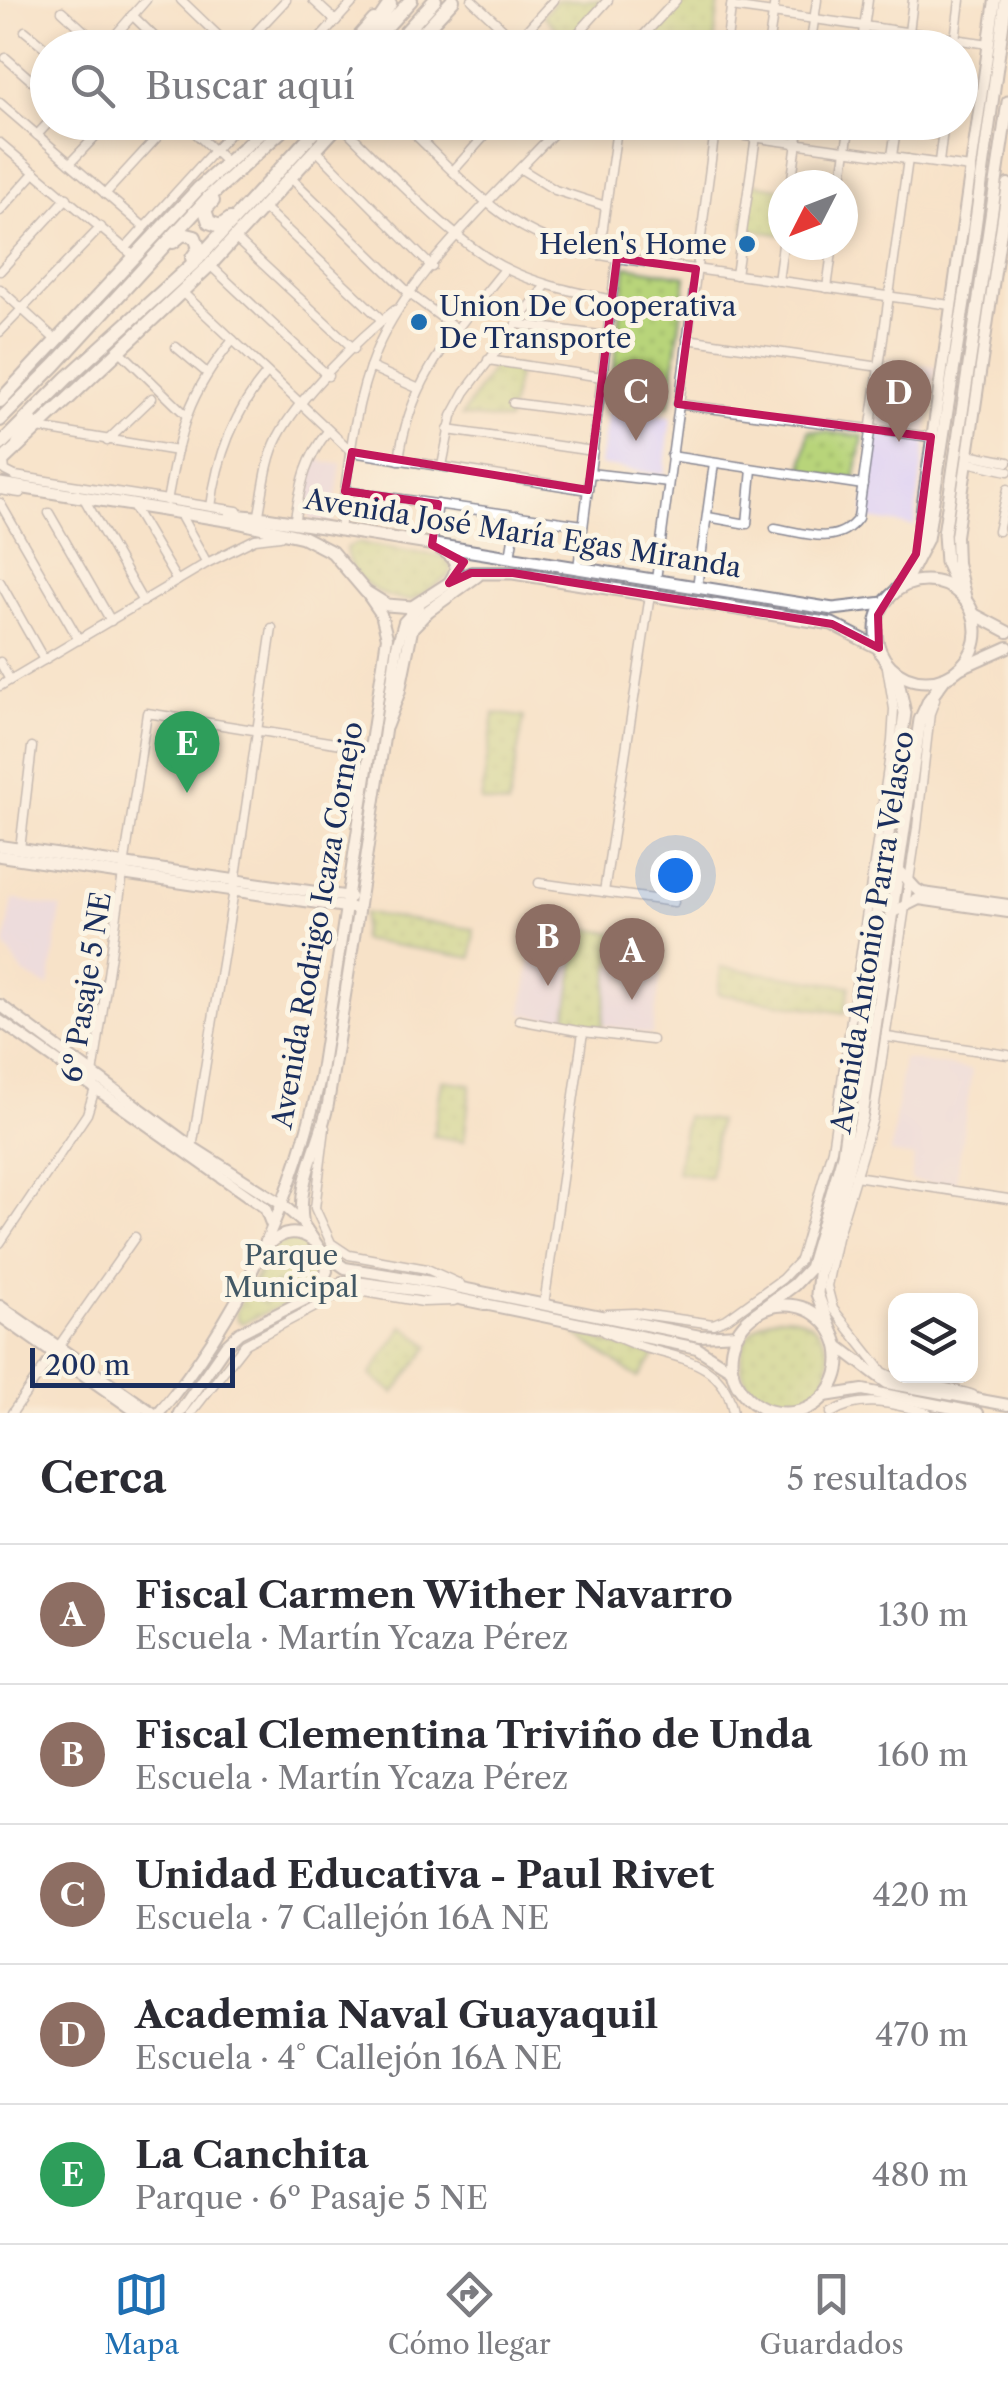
<!DOCTYPE html>
<html lang="es">
<head>
<meta charset="utf-8">
<style>
	:root { --surface:#fff; --page:#f2f2f3; --text:#2b2b33; --muted:#7c7c81; --line:#e1e1e2; --accent:#1f6fb2 }
	body { margin:0; font-family:"Libre Caslon Text",serif; background:var(--page); color:var(--text) }
	.controls { position:absolute; right:30px; bottom:30px; display:grid; overflow:hidden; border-radius:20px; box-shadow:0 5px 15px #0003 }
	.controls button { width:90px; height:90px; display:grid; place-items:center; padding:0; border:0; border-bottom:2px solid var(--line); background:var(--surface); color:var(--text); font:50px sans-serif }
	.compass { position:absolute; left:768px; top:170px; width:90px; height:90px; border-radius:50%; background:var(--surface); box-shadow:0 5px 15px #0003; rotate:228deg }
	.scale { position:absolute; left:30px; bottom:25px; width:205px; box-sizing:border-box; padding-left:10px; border:5px solid #1b2f5e; border-top:0; font-size:28px; line-height:35px; white-space:nowrap; color:#1b2f5e; -webkit-text-stroke:8px #fcf5e5; paint-order:stroke }
	.you { position:absolute; left:675px; top:875px; width:35px; height:35px; margin:-25px; border:8px solid #fff; border-radius:50%; background:#1a73e8; box-shadow:0 0 0 15px #1a73e833 }
	.badge { display:grid; place-items:center; width:65px; height:65px; border-radius:50%; background:var(--accent); color:#fff; font-size:32px; font-weight:700 }
	.pin { position:absolute; translate:-50% -82px; filter:drop-shadow(0 2px 5px #0008) }
	.pin::after { content:''; position:absolute; top:52px; width:35px; height:30px; background:inherit; clip-path:polygon(0 0,100% 0,50% 100%) }
	.list { margin:0; padding:0; list-style:none }
	h2 { display:flex; justify-content:space-between; align-items:center; height:130px; margin:0; padding:0 40px; font-size:42px }
	h2 small { font-size:32px; font-weight:400; color:var(--muted) }
	.list li { display:grid; grid-template-columns:65px 1fr auto; gap:30px; align-items:center; box-sizing:border-box; height:140px; padding:0 40px; border-top:2px solid var(--line) }
	.list b { display:block; font-size:38px; white-space:nowrap }
	.list p { margin:0; font-size:32px; white-space:nowrap; color:var(--muted) }
	.list em { font-size:32px; font-style:normal; color:var(--muted) }
	.icon { flex:none; width:55px; height:55px; fill:none; stroke:currentColor; stroke-width:2; stroke-linecap:round; stroke-linejoin:round }
	.map { position:relative; flex:none; width:1008px; height:1413px; overflow:hidden }
	.search { position:absolute; background:var(--surface); box-shadow:0 5px 15px #0003; left:30px; right:30px; top:30px; height:110px; display:flex; align-items:center; gap:25px; box-sizing:border-box; padding:0 35px; border-radius:55px; color:var(--muted); font-size:38px }
	.sheet { height:830px; background:var(--surface) }
	nav { display:flex; justify-content:space-around; align-items:center; box-sizing:border-box; height:140px; border-top:2px solid var(--line); background:var(--surface); font-size:28px; color:var(--muted) }
	nav a { display:grid; justify-items:center; gap:5px }
	nav .on { color:var(--accent) }
	.map>svg:first-child { display:block }
</style>
</head>
<body>
<div class="map">
<svg width="1008" height="1413" viewBox="0 0 1008 1413">
	<defs>
		<pattern id="green-dots" width="8" height="8" patternUnits="userSpaceOnUse" patternTransform="scale(2.5)"><rect width="8" height="8" fill="#b8d47a"/><path d="M2 2h.1M6 6h.1" fill="none" stroke="#9eb66c" stroke-width="1.8" stroke-linecap="round"/></pattern>
	</defs>
	<rect width="100%" height="100%" fill="#fcf5e5"/>
	<filter id="ink" filterUnits="userSpaceOnUse"><feTurbulence type="fractalNoise" baseFrequency=".01" numOctaves="2"/><feDisplacementMap in="SourceGraphic" scale="20" xChannelSelector="R" yChannelSelector="G"/><feConvolveMatrix kernelMatrix="1 2 1 2 8 2 1 2 1" color-interpolation-filters="sRGB"/></filter>
	<filter id="wash" filterUnits="userSpaceOnUse"><feTurbulence type="fractalNoise" baseFrequency=".0048" numOctaves="4" result="noise"/><feDisplacementMap in="SourceGraphic" scale="40" xChannelSelector="R" yChannelSelector="G"/><feGaussianBlur stdDeviation="2.25" result="paint"/><feColorMatrix in="noise" values="0 0 0 0 0 0 0 0 0 0 0 0 0 0 0 0 0 1.4 0 .05"/><feComposite in="paint" operator="in"/></filter>
	<g filter="url(#wash)">
		<rect width="100%" height="100%" fill="#f7e2c8"/>
		<g fill="#e1d4f3">
			<path d="M885,359l51,8 -22,159 -51,-8z"/>
			<path d="M608,410l63,7 -7,58 -64,-10z"/>
			<path d="M315,457l11,6h15l-8,61 -24,-5 3,-15 -9,-2 3,-26z"/>
			<path d="M13,899l48,9 -12,79 -25,-13 -19,-28z"/>
			<path d="M532,951l42,7 -9,63 -43,-7z"/>
			<path d="M611,965l50,10 -9,60 -49,-10z"/>
			<path d="M903,1059l69,11 -17,118 -44,-8 3,-23 -23,-4z"/>
		</g>
		<g fill="url(#green-dots)" stroke="#6a826c" stroke-width="2.5">
			<path d="M557,0h42l3,2 -35,38 -24,-25z"/>
			<path d="M682,0h37l-5,47h-75z"/>
			<path d="M751,183l32,6 -2,46 -37,-7z"/>
			<path d="M626,266l60,10 -17,130 -59,-6z"/>
			<path d="M494,365l25,3 -11,53 -46,-5z"/>
			<path d="M809,430l54,6 -8,44 -53,-8z"/>
			<path d="M357,543l88,14 7,12 -5,8 -34,23c-29,3 -65,-22 -67,-52z"/>
			<path d="M494,713l30,4 -16,89 -27,-5z"/>
			<path d="M364,913l110,16 -2,29 -111,-18z"/>
			<path d="M580,928l35,5 -13,94 -36,-7z"/>
			<path d="M721,967l129,19 -5,27 -127,-19z"/>
			<path d="M442,1080l29,4 -7,57 -31,-5z"/>
			<path d="M686,1116l32,5 -8,56 -33,-5z"/>
			<path d="M290,1237c28,3 35,22 29,47l-21,15 -56,24 -5,-4 -1,-8 34,-62z"/>
			<circle cx="785" cy="1360" r="44"/>
			<path d="M404,1326l26,20 -36,47 -24,-18z"/>
			<path d="M576,1330l33,14 46,11 -17,23 -63,-44z"/>
		</g>
		<path fill="#b8d47a" stroke="#6a826c" stroke-width="2.5" d="M294,1254l16,10 -17,29 -17,-10 -12,20 -16,-10 17,-29 17,10z"/>
	</g>
	<g filter="url(#ink)">
		<g fill="none" stroke-linecap="round" stroke-linejoin="round">
			<defs>
				<g id="minor">
					<path d="M181,0l50,48"/>
					<path d="M313,0l23,21"/>
					<path d="M472,0l51,48"/>
					<path d="M731,7l258,37"/>
					<path d="M62,11l41,37"/>
					<path d="M132,15l34,33"/>
					<path d="M25,31l23,19"/>
					<path d="M104,48l42,-48"/>
					<path d="M241,48l45,-48"/>
					<path d="M311,48l44,-48"/>
					<path d="M511,48l43,-48"/>
					<path d="M565,48l43,-48"/>
					<path d="M632,48l44,-48"/>
					<path d="M726,48l6,-48"/>
					<path d="M768,48l7,-48"/>
					<path d="M810,48l7,-48"/>
					<path d="M861,48l7,-48"/>
					<path d="M907,48l6,-48"/>
					<path d="M954,48l6,-48"/>
					<path d="M6,58l42,37"/>
					<path d="M0,103l144,124"/>
					<path d="M184,122l43,41"/>
					<path d="M402,122c75,71 107,119 215,136l333,47"/>
					<path d="M646,122l324,46"/>
					<path d="M340,124c45,43 115,121 169,146 33,16 68,22 103,30"/>
					<path d="M37,135l12,-13"/>
					<path d="M423,142l18,-20"/>
					<path d="M0,143l135,114"/>
					<path d="M316,150l116,117"/>
					<path d="M892,156l5,-34"/>
					<path d="M939,162l5,-40"/>
					<path d="M70,163l39,-41"/>
					<path d="M521,169l34,21 50,16"/>
					<path d="M453,171l44,-49"/>
					<path d="M291,178l119,116 47,35"/>
					<path d="M791,185l9,-63"/>
					<path d="M841,185l9,-63"/>
					<path d="M105,194l66,-72"/>
					<path d="M264,208l118,112"/>
					<path d="M0,211l35,-39"/>
					<path d="M236,239l118,110"/>
					<path d="M125,249l115,-127"/>
					<path d="M599,255l19,-133"/>
					<path d="M210,265l118,111"/>
					<path d="M0,271l67,-73"/>
					<path d="M736,275l22,-153"/>
					<path d="M778,281l5,-36"/>
					<path d="M827,288l6,-43"/>
					<path d="M0,289l56,51"/>
					<path d="M182,292l170,160 236,38"/>
					<path d="M517,324l90,12"/>
					<path d="M0,332l101,-105"/>
					<path d="M687,339l193,28"/>
					<path d="M176,347l31,26"/>
					<path d="M119,350l66,64"/>
					<path d="M488,360l114,17"/>
					<path d="M370,367l47,21"/>
					<path d="M513,403l84,11"/>
					<path d="M678,404l253,33"/>
					<path d="M38,428l139,23"/>
					<path d="M448,430l145,21"/>
					<path d="M107,441l45,-43"/>
					<path d="M968,454l40,8"/>
					<path d="M671,456l192,29"/>
					<path d="M399,460c10,-82 57,-129 106,-191"/>
					<path d="M4,462l1,9 10,5 222,35"/>
					<path d="M967,462l41,9"/>
					<path d="M442,466l10,-50 13,-24 81,-107"/>
					<path d="M590,473l78,9"/>
					<path d="M0,490l20,3"/>
					<path d="M345,491l238,34"/>
					<path d="M167,501c13,-70 19,-105 66,-161"/>
					<path d="M86,502l57,100"/>
					<path d="M0,503l79,137"/>
					<path d="M211,507c6,-51 23,-95 56,-134"/>
					<path d="M135,510l42,71"/>
					<path d="M49,513l62,108"/>
					<path d="M259,514c5,-25 7,-54 19,-77 21,-40 81,-99 117,-127"/>
					<path d="M708,517l39,7 5,-55"/>
					<path d="M182,518l25,45"/>
					<path d="M294,523c7,-38 10,-62 34,-92"/>
					<path d="M775,528c30,5 62,19 83,-10l50,-359"/>
					<path d="M340,530c8,-59 13,-124 36,-179 33,-80 129,-164 188,-229"/>
					<path d="M998,531l10,-42"/>
					<path d="M432,545l6,-41"/>
					<path d="M510,557l7,-42"/>
					<path d="M578,568l39,-310"/>
					<path d="M656,580l60,-458"/>
					<path d="M0,582l44,78"/>
					<path d="M697,587l17,-124"/>
					<path d="M0,662l10,18"/>
					<path d="M0,686l207,-123 48,-24 25,-3"/>
					<path d="M935,700l-5,13 -13,115 -44,290 -36,120 -10,48 6,23 50,63c22,12 63,13 90,23"/>
					<path d="M20,849l12,-102"/>
					<path d="M539,883l135,19"/>
					<path d="M604,892l46,-297"/>
					<path d="M519,1020l64,12 69,8"/>
					<path d="M887,1037l121,18"/>
					<path d="M325,1128l-10,80 16,35 18,12 78,14 33,15"/>
					<path d="M192,1148l42,-258 38,-262"/>
					<path d="M855,1176l153,23"/>
					<path d="M0,1243l87,-129 8,-25 -2,-14 54,-362 207,33"/>
					<path d="M544,1305l39,-273"/>
					<path d="M607,1314l28,-1 78,11 15,-6 54,-39 18,-19 32,-111 60,-408 2,-32 -8,-48"/>
					<path d="M604,1332c13,5 25,11 38,15 40,12 83,15 91,66"/>
					<path d="M12,1413l123,-176"/>
					<path d="M191,1413l54,-69 93,-49 21,-4 64,11 31,-1"/>
					<path d="M831,1413c30,-19 65,-9 97,0"/>
				</g>
				<g id="tertiary">
					<path d="M915,558l80,-558"/>
					<path d="M967,603l-10,-40 -1,-27 52,-352"/>
					<path d="M972,613l36,19"/>
					<path d="M961,668l47,-21"/>
					<path d="M0,846l350,51"/>
					<path d="M0,856l352,52"/>
					<path d="M899,870l17,19 7,4 85,12"/>
					<path d="M893,912l26,-13 89,13"/>
					<path d="M0,1005l192,142 91,58 18,16 21,31 23,16 92,15 263,53 38,-2"/>
					<path d="M0,1021l265,187 7,18"/>
					<path d="M303,1222c-7,-39 18,-80 25,-118 24,-152 48,-305 69,-458l7,-24 15,-16"/>
					<path d="M269,1244c13,-12 28,-15 43,-4"/>
					<path d="M318,1291l9,-20 -3,-15"/>
					<path d="M0,1306l153,107"/>
					<path d="M0,1316l138,97"/>
					<path d="M837,1345l50,38 121,22"/>
					<path d="M825,1396l38,-6 115,23"/>
					<path d="M159,1413c81,-97 133,-211 161,-335l67,-441 -6,-23 -13,-19"/>
					<path d="M179,1413l47,-68 13,-12 93,-47 17,-5 72,10 276,57 36,23"/>
				</g>
				<g id="secondary">
					<path d="M0,484l232,37 71,16 29,15 34,40 21,13 25,2 37,-24 22,-10h42l319,51 47,24"/>
					<path d="M231,515l35,3 567,91 51,-6"/>
					<path d="M439,548c14,8 23,16 12,32"/>
					<circle cx="926" cy="631" r="50"/>
					<path d="M893,594l15,-18 19,-37 44,-282 35,-257"/>
					<path d="M960,594l-14,-32 -2,-28 64,-432"/>
					<path d="M386,726l13,-34 13,-64 16,-17 49,-35"/>
					<circle cx="785" cy="1359" r="54"/>
					<path d="M754,1315l40,-30 16,-17 33,-113 62,-442 -9,-41"/>
					<path d="M833,1334l-16,-40 2,-19 43,-159 58,-396 9,-20 17,-23"/>
				</g>
				<g id="primary">
					<path d="M414,42l39,-42"/>
					<path d="M349,48l25,-28"/>
					<path d="M0,401l198,-212 74,-67"/>
					<path d="M0,463l210,-198 131,-143"/>
				</g>
				<g id="trunk">
					<path d="M366,39l24,-35"/>
					<path d="M367,48l44,-48"/>
					<path d="M391,48l44,-48"/>
					<path d="M405,48l17,-14"/>
					<path d="M213,201l-8,9 4,12 11,4 10,-7"/>
					<path d="M173,242l10,-8 12,3 4,11 -7,10"/>
					<path d="M0,420l55,-55 153,-167 83,-76"/>
					<path d="M18,444l13,-24"/>
					<path d="M0,445l67,-67 130,-118 126,-138"/>
				</g>
			</defs>
			<use href="#minor" stroke="#898893" stroke-width="11"/>
			<use href="#tertiary" stroke="#898893" stroke-width="14"/>
			<use href="#secondary" stroke="#898893" stroke-width="15"/>
			<use href="#primary" stroke="#898893" stroke-width="16"/>
			<use href="#trunk" stroke="#898893" stroke-width="16"/>
			<use href="#minor" stroke="#fff" stroke-width="8"/>
			<use href="#tertiary" stroke="#fff" stroke-width="10"/>
			<use href="#secondary" stroke="#fff" stroke-width="11"/>
			<use href="#primary" stroke="#fff" stroke-width="12"/>
			<use href="#trunk" stroke="#fff" stroke-width="12"/>
		</g>
	</g>
	<path d="M0 0H1008V1413H0ZM617,258l79,11 -18,135 253,33 -15,117 -38,61 1,33 -47,-24 -319,-51h-42l-22,10 15,-21 -32,-17 6,-41 -93,-13 7,-39 236,38z" fill="#f7e2c8" fill-opacity=".55" fill-rule="evenodd"/>
	<path fill="none" stroke="#c2185b" stroke-width="8" stroke-linejoin="round" d="M617,258l79,11 -18,135 253,33 -15,117 -38,61 1,33 -47,-24 -319,-51h-42l-22,10 15,-21 -32,-17 6,-41 -93,-13 7,-39 236,38z"/>
	<g fill="#1f6fb2" stroke="#fcf5e5" stroke-width="4">
		<circle cx="747" cy="244" r="10"/>
		<circle cx="419" cy="322" r="10"/>
	</g>
	<g text-anchor="middle" stroke-width="10" stroke-linejoin="round" paint-order="stroke">
		<g font-size="28" fill="#1b2f5e" stroke="#fcf5e5" text-anchor="end">
			<text x="727" y="254">Helen's Home</text>
			<text x="439" y="316" text-anchor="start">Union De Cooperativa<tspan x="439" dy="32">De Transporte</tspan></text>
		</g>
		<g font-size="28" fill="#1b2f5e" stroke="#fcf5e5">
			<text transform="translate(523 533) rotate(9)" y="10">Avenida José María Egas Miranda</text>
			<text transform="translate(317 925) rotate(-80)" y="10">Avenida Rodrigo Icaza Cornejo</text>
			<text transform="translate(872 932) rotate(-81)" y="10">Avenida Antonio Parra Velasco</text>
			<text transform="translate(86 987) rotate(-81)" y="10">6º Pasaje 5 NE</text>
		</g>
		<g font-size="28" fill="#425865" stroke="#fcf5e5">
			<text x="291" y="1265">Parque<tspan x="291" dy="32">Municipal</tspan></text>
		</g>
	</g>
</svg>
<div class="controls">
<button><svg class="icon" aria-label="layers" viewBox="0 0 24 24"><path d="M12 4l9 5-9 5-9-5zM3 14l9 5 9-5"/></svg></button>
</div>
<svg class="compass" viewBox="-18 -18 36 36"><path d="M0-13l5 13h-10z" fill="#e53935"/><path d="M0 13l5-13h-10z" fill="#7c7c81"/></svg>
<div class="scale">200 m</div>
<div class="you"></div>
<div class="pin badge" style="left:632px;top:1000px;background:#8d6e63">A</div>
<div class="pin badge" style="left:548px;top:986px;background:#8d6e63">B</div>
<div class="pin badge" style="left:636px;top:441px;background:#8d6e63">C</div>
<div class="pin badge" style="left:899px;top:442px;background:#8d6e63">D</div>
<div class="pin badge" style="left:187px;top:793px;background:#2e9e5b">E</div>
<div class="search"><svg class="icon" aria-label="search" viewBox="0 0 24 24"><circle cx="10" cy="10" r="6"/><path d="M15 15l6 6"/></svg>Buscar aquí</div>
</div>
<section class="sheet">
<h2>Cerca<small>5 resultados</small></h2>
<ul class="list">
<li><span class="badge" style="background:#8d6e63">A</span><div><b>Fiscal Carmen Wither Navarro</b><p>Escuela · Martín Ycaza Pérez</p></div><em>130 m</em></li>
<li><span class="badge" style="background:#8d6e63">B</span><div><b>Fiscal Clementina Triviño de Unda</b><p>Escuela · Martín Ycaza Pérez</p></div><em>160 m</em></li>
<li><span class="badge" style="background:#8d6e63">C</span><div><b>Unidad Educativa - Paul Rivet</b><p>Escuela · 7 Callejón 16A NE</p></div><em>420 m</em></li>
<li><span class="badge" style="background:#8d6e63">D</span><div><b>Academia Naval Guayaquil</b><p>Escuela · 4° Callejón 16A NE</p></div><em>470 m</em></li>
<li><span class="badge" style="background:#2e9e5b">E</span><div><b>La Canchita</b><p>Parque · 6º Pasaje 5 NE</p></div><em>480 m</em></li>
</ul>
</section>
<nav>
<a class="on"><svg class="icon" aria-label="map" viewBox="0 0 24 24"><path d="M3 6l6-2 6 2 6-2v14l-6 2-6-2-6 2zM9 4v14M15 6v14"/></svg>Mapa</a>
<a><svg class="icon" aria-label="directions" viewBox="0 0 24 24"><path d="M12 3l9 9-9 9-9-9zM9 14v-3h6M13 9l2 2-2 2"/></svg>Cómo llegar</a>
<a><svg class="icon" aria-label="saved" viewBox="0 0 24 24"><path d="M7 4h10v16l-5-4-5 4z"/></svg>Guardados</a>
</nav>
</body>
</html>
